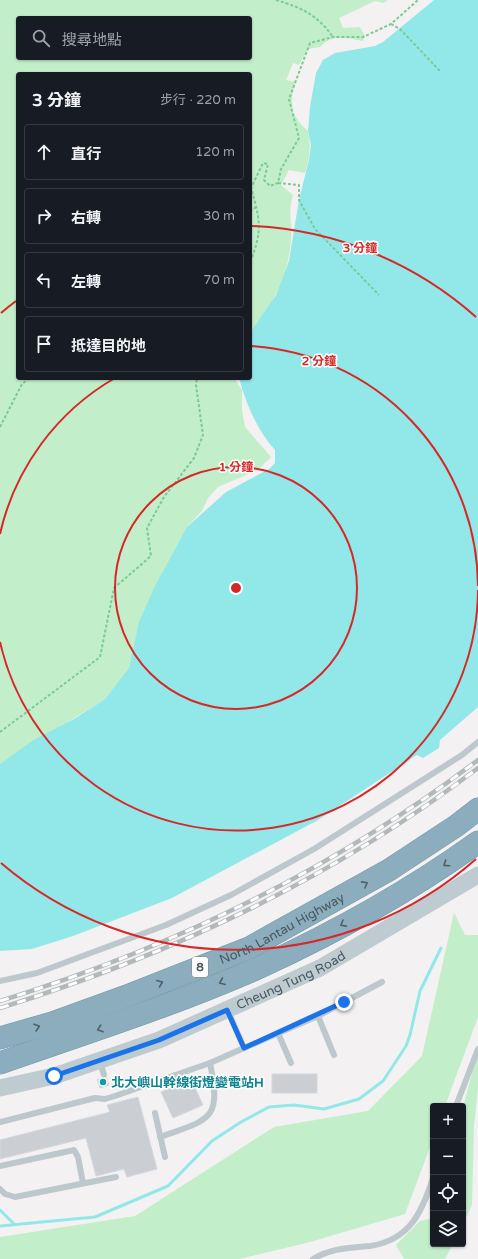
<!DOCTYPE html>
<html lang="zh-TW">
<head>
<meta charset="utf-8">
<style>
	:root { --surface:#171b24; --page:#20242c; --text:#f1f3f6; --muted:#9ea1a6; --line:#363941 }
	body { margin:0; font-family:"Varela Round","Noto Sans TC",sans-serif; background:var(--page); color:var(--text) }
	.controls { position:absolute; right:12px; bottom:12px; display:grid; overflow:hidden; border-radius:4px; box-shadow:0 1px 3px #0004 }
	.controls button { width:36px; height:36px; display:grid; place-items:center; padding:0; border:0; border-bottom:1px solid var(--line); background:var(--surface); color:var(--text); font:20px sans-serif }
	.stop { position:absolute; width:12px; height:12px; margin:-9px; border:3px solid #1a73e8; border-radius:50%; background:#fff }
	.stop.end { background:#1a73e8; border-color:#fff; box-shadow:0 1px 4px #0008 }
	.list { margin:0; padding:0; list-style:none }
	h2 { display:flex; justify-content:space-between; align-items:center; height:52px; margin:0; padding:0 16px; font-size:17px }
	h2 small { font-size:13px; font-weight:400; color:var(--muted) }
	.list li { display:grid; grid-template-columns:26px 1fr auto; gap:12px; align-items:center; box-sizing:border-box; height:56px; margin:0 8px 8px; padding:0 8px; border:1px solid var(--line); border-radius:4px }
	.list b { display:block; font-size:15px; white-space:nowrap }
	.list em { font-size:13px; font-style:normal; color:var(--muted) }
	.icon { flex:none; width:22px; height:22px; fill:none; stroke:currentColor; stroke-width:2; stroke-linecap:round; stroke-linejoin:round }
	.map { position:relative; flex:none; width:478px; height:1259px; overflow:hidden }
	.search { position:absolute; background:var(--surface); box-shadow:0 1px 3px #0004; left:16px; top:16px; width:236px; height:44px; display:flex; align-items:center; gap:10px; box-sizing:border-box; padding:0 14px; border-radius:4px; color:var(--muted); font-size:15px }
	.panel { position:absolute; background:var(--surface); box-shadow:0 1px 3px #0004; left:16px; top:72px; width:236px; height:308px; border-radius:4px }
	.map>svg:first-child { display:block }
</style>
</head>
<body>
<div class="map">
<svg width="478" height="1259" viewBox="0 0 478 1259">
	<rect width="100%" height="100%" fill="#f3f1f1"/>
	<g fill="#c2eeca" fill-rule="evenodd">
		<path d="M0,0h388l-5,3 -8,-2 -36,17 4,10 17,-1 5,9 -2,5c-15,-3 -33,-7 -43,6l-12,2 -9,16 -6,-2 -7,17 9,2c-6,22 -4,35 13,49 3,15 2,27 -3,42l-16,-3 -8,15 12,10c-6,20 0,26 -2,45 -2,34 -19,67 -41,93v-259h-232v304h216l8,12v21l3,16 26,30 -13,13 -40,17 -10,11 -6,13 -15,16 -53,119 -5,22 -12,16 -12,15 -105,65zM18,18h232v40h-232z"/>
		<path d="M454,913l11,22h13v82l-33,89h-12v33l-28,75 -95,28 -70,17h-240v-22l135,-21 139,-89 94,-16 54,-55z"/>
		<path d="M478,1051v37l-4,38 -2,79 -9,19v-117z"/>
		<path d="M433,1218v26h20l-8,15h-41l-8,-14 24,-24z"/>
	</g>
	<path fill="#92e8e8" d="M434,0h44v707l-38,33 -1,8 -16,10 -6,-3 -99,65 -146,78 -99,38 -41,13 -32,2v-187l35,-25 39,-20 31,-20 24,-31 10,-46 16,-36 32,-59 39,-35 43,-23 6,-6v-13c-18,-20 -29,-46 -36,-72h11v-45l26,-38 13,-34 10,-61 10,-40 2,-15 -3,-14 2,-24 6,-34 7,-13 12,-7 40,-7 8,-4z"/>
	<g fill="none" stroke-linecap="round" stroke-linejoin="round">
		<g stroke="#92e8e8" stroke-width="3">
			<path d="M0,1210l14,14"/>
			<path d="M0,1226l95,-9 73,-31 44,-45 29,-19 28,-15 25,-2 30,4 35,-10 24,-18 23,-35 4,-11 10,-44 21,-43"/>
		</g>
	</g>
	<g fill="#cbcfd3" stroke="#d5d8dc">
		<rect x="272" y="1074" width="45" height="19"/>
		<path d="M101,1078l6,1 2,6 -9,3 -3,-8z"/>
		<path d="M191,1079l12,26 -30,13 -12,-26z"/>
		<path d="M138,1097l19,72 -30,8 -3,-8 -28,7 -10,-38 -86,21v-19l110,-28 -3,-7z"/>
	</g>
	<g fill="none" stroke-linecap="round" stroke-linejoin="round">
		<defs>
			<g id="motorway">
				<path id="s2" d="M0,1038l52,-15 80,-29 117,-46 140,-78 67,-44 22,-17"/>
				<path d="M0,1063c86,-30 174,-58 258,-95 76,-35 152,-77 220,-126"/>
			</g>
		</defs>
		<use href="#motorway" stroke="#7698a9" stroke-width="23"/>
		<g stroke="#7cca94" stroke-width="2" stroke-dasharray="3 2" stroke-linecap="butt">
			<path d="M276,0c27,8 41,15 57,37"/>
			<path d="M391,24l9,5 40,42"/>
			<path d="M278,183l21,2v15l16,29 64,66"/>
			<path d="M250,212l6,-5"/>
			<path d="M250,262c13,-31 10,-43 1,-74l12,-25 5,1 -4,16 6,6 8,-3 3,-14 18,-31 -10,-39 21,-56 23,-6h30l28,-13 27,-24"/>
			<path d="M0,427l22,-43 8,-6"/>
			<path d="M0,732l100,-75 14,-69 37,-32 -4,-28 17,-31 30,-39 9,-23 -7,-50 1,-7"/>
		</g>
		<g stroke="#bdc8cd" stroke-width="6">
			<path d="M0,981l37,-8 129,-48 65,-30 83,-46 148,-94 16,-13"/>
			<path d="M228,1011l16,37"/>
			<path d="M318,1016l16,39"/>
			<path d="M278,1033l13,30"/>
			<path d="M100,1062l4,13"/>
			<path d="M456,1106l22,-57"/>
			<path d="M155,1113l10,44"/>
			<path d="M0,1122l95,-24 10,1 10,-3 95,-33 34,-15 74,-32 64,-34"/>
			<path d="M160,1137c50,-18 62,-16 50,-74"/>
			<path d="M0,1166l74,-16 4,7 5,26"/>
			<path d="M0,1189l5,5 10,3 101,-20"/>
			<path d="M313,1259c18,-11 37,-11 57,-13 40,-6 52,-34 63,-68"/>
		</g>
		<path stroke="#becbd1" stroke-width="17" id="s1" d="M0,1088l54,-12 105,-36 161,-72 158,-93"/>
		<use href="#motorway" stroke="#8badbd" stroke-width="22"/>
		<defs>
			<g id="rail">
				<path d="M0,1001c172,-53 334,-132 478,-241"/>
				<path d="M0,1008c171,-53 335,-131 478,-240"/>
			</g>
		</defs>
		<use href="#rail" stroke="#b3b8bb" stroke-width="4.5"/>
		<use href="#rail" stroke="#fff" stroke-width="3" stroke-dasharray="9" stroke-linecap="butt"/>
	</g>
	<defs><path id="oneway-chevron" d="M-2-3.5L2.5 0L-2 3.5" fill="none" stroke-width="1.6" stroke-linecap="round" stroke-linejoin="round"/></defs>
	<g stroke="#506068">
		<use href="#oneway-chevron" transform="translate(446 864) rotate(146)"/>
		<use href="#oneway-chevron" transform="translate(365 884) rotate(-29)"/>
		<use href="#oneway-chevron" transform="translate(343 924) rotate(151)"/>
		<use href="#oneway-chevron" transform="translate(222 982) rotate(158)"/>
		<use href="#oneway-chevron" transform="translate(160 983) rotate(-22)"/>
		<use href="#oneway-chevron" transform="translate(37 1027) rotate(-16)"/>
		<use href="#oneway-chevron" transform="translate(100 1029) rotate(161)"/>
	</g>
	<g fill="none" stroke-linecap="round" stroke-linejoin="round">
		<path stroke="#1a73e8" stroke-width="5" d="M54,1076l105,-36 68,-30 17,38 100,-46"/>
	</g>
	<g fill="none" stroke="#d62828" stroke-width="2">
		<circle cx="236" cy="588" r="121"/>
		<path d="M478 590A242 242 0 0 1 0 642M0 534A242 242 0 0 1 115 378M251 346A242 242 0 0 1 478 586"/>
		<path d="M476 859A362 362 0 0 1 1 863M1 313A362 362 0 0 1 16 301M252 226A362 362 0 0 1 476 317"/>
	</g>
	<circle fill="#0f9aa8" stroke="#fff" stroke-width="1.5" cx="103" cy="1082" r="4"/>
	<g text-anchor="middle" stroke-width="3" stroke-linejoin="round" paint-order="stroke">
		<rect fill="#fff" stroke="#808a8e" stroke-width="1" x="192" y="957" width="16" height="20" rx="3"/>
		<g font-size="12" font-weight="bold" fill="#49585e">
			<text x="200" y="971">8</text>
		</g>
		<g font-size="13" fill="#49585e" stroke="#fff">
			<text dy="5" stroke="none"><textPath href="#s2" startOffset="303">North Lantau Highway</textPath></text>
			<text dy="5" stroke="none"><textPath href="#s1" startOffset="311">Cheung Tung Road</textPath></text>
		</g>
		<g font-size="13" font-weight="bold" fill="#0d838f" stroke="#fff" text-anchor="start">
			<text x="111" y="1087">北大嶼山幹線街燈變電站H</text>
		</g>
	</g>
	<circle cx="236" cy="588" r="6" fill="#d62828" stroke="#fff" stroke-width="2"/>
	<g font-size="12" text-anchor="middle" font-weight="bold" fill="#d62828" stroke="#fff" stroke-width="3" stroke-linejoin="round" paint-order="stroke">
		<text x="360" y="252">3 分鐘</text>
		<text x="319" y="365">2 分鐘</text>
		<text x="236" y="471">1 分鐘</text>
	</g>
</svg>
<div class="controls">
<button>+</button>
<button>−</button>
<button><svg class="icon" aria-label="locate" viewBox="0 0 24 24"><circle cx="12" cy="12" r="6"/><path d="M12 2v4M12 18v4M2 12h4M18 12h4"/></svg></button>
<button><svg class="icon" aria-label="layers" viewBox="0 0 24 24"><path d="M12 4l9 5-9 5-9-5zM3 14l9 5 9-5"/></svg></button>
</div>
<div class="stop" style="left:54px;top:1076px"></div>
<div class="stop end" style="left:344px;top:1002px"></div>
<div class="search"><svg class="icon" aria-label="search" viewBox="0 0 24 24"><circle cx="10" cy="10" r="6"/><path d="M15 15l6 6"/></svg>搜尋地點</div>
<section class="panel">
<h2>3 分鐘<small>步行 · 220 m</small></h2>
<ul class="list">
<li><svg class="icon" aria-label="ahead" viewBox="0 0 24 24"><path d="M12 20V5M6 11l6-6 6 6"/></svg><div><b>直行</b></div><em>120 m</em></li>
<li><svg class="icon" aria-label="right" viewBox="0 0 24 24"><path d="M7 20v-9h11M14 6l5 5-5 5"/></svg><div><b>右轉</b></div><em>30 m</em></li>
<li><svg class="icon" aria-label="left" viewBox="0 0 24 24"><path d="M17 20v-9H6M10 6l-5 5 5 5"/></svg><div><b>左轉</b></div><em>70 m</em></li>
<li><svg class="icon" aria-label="arrive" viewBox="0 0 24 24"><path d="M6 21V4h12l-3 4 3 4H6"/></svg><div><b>抵達目的地</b></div></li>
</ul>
</section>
</div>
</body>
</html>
